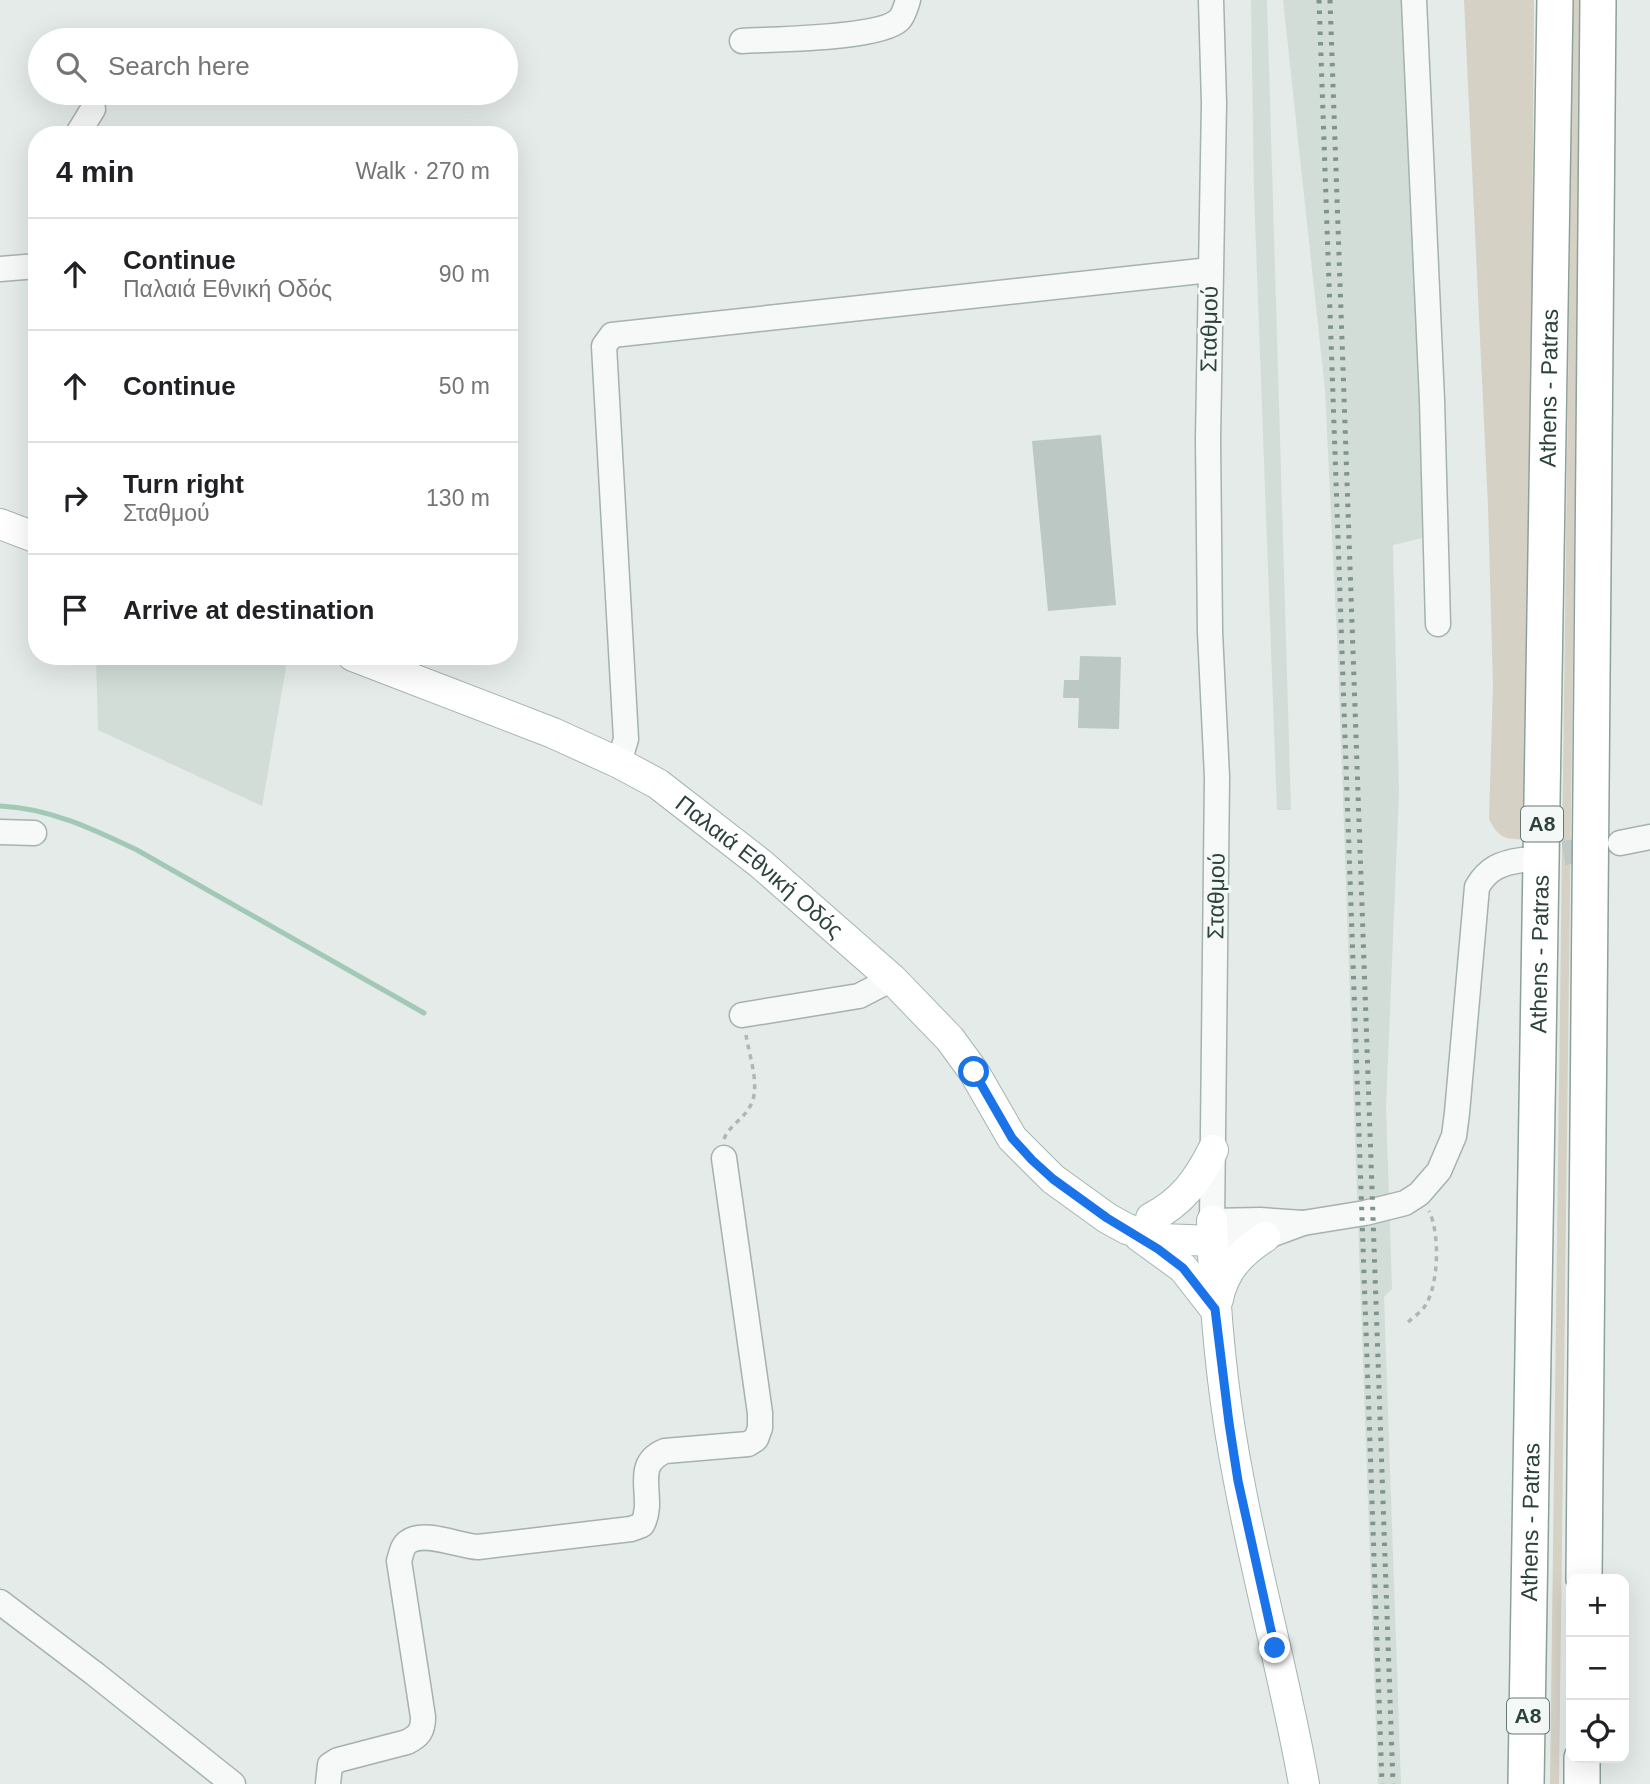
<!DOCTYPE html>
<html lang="en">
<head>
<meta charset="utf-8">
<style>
	:root { --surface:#fff; --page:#f2f2f2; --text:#202124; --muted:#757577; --line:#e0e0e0 }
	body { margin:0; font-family:Helvetica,sans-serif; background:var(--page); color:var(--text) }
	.controls { position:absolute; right:21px; bottom:21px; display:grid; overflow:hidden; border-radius:14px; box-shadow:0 7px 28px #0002 }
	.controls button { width:63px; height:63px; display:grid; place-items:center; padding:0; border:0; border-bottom:2px solid var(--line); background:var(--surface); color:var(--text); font:35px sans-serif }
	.stop { position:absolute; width:21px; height:21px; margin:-16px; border:5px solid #1a73e8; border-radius:50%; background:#fff }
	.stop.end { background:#1a73e8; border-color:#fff; box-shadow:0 2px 7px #0008 }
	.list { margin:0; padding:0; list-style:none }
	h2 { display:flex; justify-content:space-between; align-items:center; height:91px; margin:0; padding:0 28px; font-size:30px }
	h2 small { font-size:23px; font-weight:400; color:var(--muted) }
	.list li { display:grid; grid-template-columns:46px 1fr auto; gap:21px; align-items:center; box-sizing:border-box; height:112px; padding:0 28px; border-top:2px solid var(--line) }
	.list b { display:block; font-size:26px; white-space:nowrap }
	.list p { margin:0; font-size:23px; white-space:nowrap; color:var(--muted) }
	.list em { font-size:23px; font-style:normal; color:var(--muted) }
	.icon { flex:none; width:38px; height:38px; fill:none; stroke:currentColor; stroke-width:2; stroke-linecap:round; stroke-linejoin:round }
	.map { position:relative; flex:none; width:1650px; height:1784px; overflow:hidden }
	.search { position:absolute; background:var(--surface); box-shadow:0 7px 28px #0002; left:28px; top:28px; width:490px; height:77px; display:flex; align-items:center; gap:18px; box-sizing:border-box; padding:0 24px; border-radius:38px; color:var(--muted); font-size:26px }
	.panel { position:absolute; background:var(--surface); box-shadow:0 7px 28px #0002; left:28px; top:126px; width:490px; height:539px; border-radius:28px }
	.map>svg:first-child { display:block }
</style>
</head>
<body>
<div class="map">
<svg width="1650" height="1784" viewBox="0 0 1650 1784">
	<rect width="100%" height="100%" fill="#e4ebe8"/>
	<g fill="#d2ddd8">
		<path d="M1251,0h16l24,810h-14l-23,-617z"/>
		<path d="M1283,0h124l19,537 -33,8 6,247 -13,315 6,182 -8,8 17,487h-23l-40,-1125 -13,-269z"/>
		<path d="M96,656h192l-26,150 -164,-76z"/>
	</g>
	<g fill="#d5d1c5">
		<path d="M1464,0h70l-6,839c-22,1 -29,0 -39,-20l4,-133 -5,-180z"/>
		<path d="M1573,0h8l-22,1784h-9z"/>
	</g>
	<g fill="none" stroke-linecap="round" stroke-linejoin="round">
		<path stroke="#a1c9b5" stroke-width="5" d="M0,806c49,2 93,23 137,44l287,163"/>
	</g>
	<g fill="#bbc8c3">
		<path d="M1101,435l15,170 -68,6 -16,-170z"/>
		<path d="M1080,656l41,1 -2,72 -41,-1 1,-30h-16l1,-18h15z"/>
	</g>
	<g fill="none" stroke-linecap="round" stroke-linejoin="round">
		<path stroke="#bfc9c5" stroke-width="24" stroke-dasharray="24 12" stroke-linecap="butt" d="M1528,859l78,-13"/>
		<defs>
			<g id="minor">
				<path d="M1211,0l3,103 -6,336 2,193 7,145 -5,444 48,-1 43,3"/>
				<path d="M1414,0l18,400 6,224"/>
				<path d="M742,41c31,-2 137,-2 157,-21 5,-5 7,-14 9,-20"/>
				<path d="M77,135l16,-26"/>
				<path d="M0,269l37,-3"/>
				<path d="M619,763l7,-24 -22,-393 8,-11 598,-65"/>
				<path d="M0,832l34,1"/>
				<path d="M1620,843l30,-6"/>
				<path d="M742,1015l117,-19 33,-17"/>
				<path d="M1213,1241l52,-4 38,-14 62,-10 40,-10 14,-9 20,-23 15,-35 3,-23 20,-226c11,-19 24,-24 45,-27"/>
				<path d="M0,1602l95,72 138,110"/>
				<path d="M328,1784l2,-19 8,-5 69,-18c12,-6 16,-11 16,-25l-24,-156c2,-6 3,-15 9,-19 16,-12 51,4 70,5l153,-18 11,-4c15,-26 -12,-60 23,-74l83,-7 8,-5 4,-11v-15l-36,-255"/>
			</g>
			<g id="major">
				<path d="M0,524l37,14"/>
				<path id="s1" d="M353,656l200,77 66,30 39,21 103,80 131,115 58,60 24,33 38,66 41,41 54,39 20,11 35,10 51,2"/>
				<path d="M1151,1218c31,-16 47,-38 62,-68"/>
				<path d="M1212,1221c2,88 10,174 27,260 19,102 47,201 65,303"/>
				<path d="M1139,1236l44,32 32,41"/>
				<path d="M1218,1299c6,-30 23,-46 47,-62"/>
			</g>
			<g id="highway">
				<path d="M1584,1579l14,-1579"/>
				<path id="s2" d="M1526,1784l29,-1784"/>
				<path d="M1582,1784v-26"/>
			</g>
		</defs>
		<use href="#minor" stroke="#a5b2ad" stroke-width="27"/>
		<use href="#major" stroke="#a4b6af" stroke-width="32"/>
		<use href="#highway" stroke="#8ca199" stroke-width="38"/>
		<g stroke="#aeb7b4" stroke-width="3.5" stroke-dasharray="5 5" stroke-linecap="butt">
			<path d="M724,1139c5,-13 18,-19 25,-31 13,-19 0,-52 -3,-73"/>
			<path d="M1408,1322c6,-5 13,-10 17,-16 14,-21 15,-73 4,-95"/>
		</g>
		<use href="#minor" stroke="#f7f9f8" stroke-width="24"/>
		<use href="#major" stroke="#fff" stroke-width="30"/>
		<use href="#highway" stroke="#fff" stroke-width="35"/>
		<g stroke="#7e948c" stroke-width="5" stroke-dasharray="3.5 7" stroke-linecap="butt">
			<path d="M1319,0l63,1784"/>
			<path d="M1330,0l63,1784"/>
		</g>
	</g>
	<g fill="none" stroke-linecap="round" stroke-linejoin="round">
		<path stroke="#1a73e8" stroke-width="9" d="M974,1072l38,66 20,22 21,19 54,39 51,31 25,19 32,41 14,114 9,58 37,167"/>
	</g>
	<g text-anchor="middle" stroke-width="6" stroke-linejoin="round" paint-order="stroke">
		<g fill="#f4f8f6" stroke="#687972" stroke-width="2">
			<rect x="1521" y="806.5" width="42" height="35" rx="5"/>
			<rect x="1507" y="1698.5" width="42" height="35" rx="5"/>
		</g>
		<g font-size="21" font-weight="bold" fill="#2c433a">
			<text x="1542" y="831">Α8</text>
			<text x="1528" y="1723">Α8</text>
		</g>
		<g font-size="23" fill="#2c433a" stroke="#f4f8f6">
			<text transform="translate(1209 329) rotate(-89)" y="8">Σταθμού</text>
			<text dy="8" stroke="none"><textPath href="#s2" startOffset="1396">Athens - Patras</textPath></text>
			<text dy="8" stroke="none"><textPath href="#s1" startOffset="462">Παλαιά Εθνική Οδός</textPath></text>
			<text transform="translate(1216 896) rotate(-89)" y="8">Σταθμού</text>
			<text dy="8" stroke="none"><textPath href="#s2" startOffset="830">Athens - Patras</textPath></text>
			<text dy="8" stroke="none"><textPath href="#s2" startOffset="262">Athens - Patras</textPath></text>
		</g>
	</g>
</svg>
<div class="controls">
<button>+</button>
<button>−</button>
<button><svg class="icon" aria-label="locate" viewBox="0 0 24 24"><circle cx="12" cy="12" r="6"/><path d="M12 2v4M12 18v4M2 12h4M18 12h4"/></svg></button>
</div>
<div class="stop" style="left:974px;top:1072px"></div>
<div class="stop end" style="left:1275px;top:1648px"></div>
<div class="search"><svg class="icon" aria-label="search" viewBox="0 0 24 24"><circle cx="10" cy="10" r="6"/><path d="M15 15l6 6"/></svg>Search here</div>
<section class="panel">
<h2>4 min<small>Walk · 270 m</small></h2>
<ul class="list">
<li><svg class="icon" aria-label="ahead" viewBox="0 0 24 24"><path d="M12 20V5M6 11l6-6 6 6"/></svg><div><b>Continue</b><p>Παλαιά Εθνική Οδός</p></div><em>90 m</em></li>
<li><svg class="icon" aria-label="ahead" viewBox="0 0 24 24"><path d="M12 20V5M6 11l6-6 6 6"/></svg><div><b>Continue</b></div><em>50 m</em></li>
<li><svg class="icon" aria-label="right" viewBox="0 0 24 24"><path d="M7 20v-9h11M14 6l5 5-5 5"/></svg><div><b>Turn right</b><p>Σταθμού</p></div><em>130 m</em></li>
<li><svg class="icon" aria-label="arrive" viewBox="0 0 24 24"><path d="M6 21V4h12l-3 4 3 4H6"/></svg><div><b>Arrive at destination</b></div></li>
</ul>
</section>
</div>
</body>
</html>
